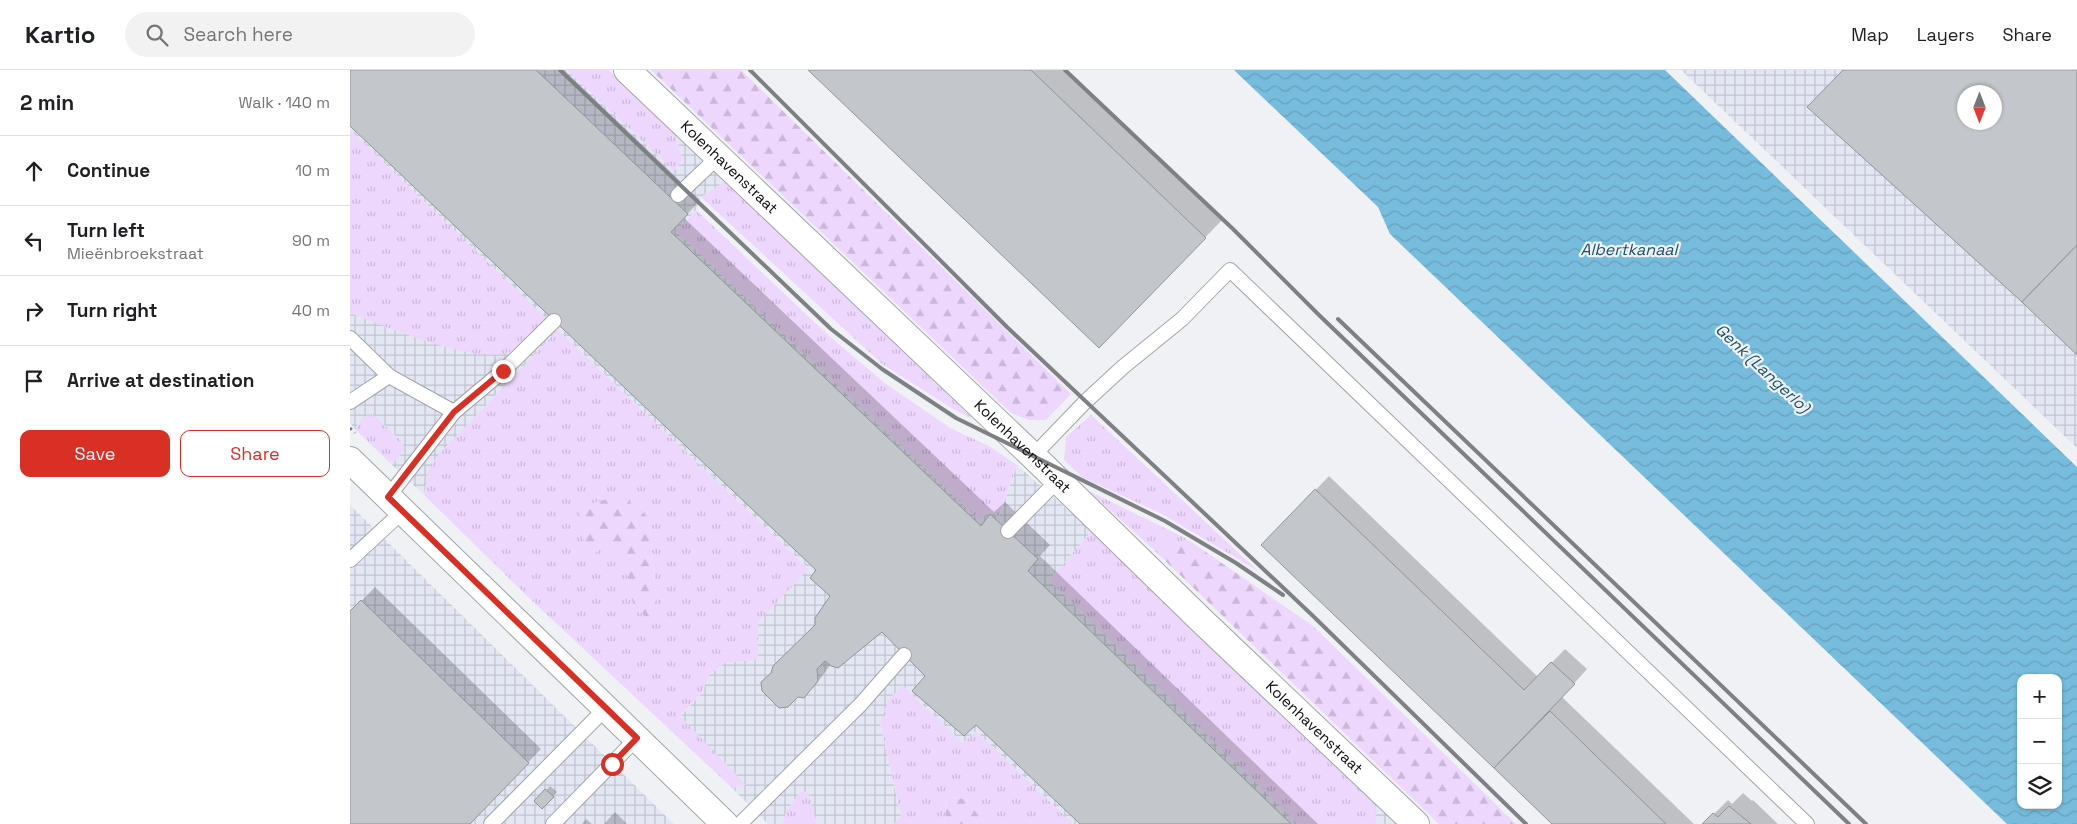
<!DOCTYPE html>
<html lang="en">
<head>
<meta charset="utf-8">
<style>
	:root { --surface:#fff; --page:#f2f2f2; --text:#202124; --muted:#757577; --line:#e0e0e0; --accent:#d93025 }
	body { margin:0; font-family:"Space Grotesk",sans-serif; background:var(--page); color:var(--text) }
	.controls { position:absolute; right:15px; bottom:15px; display:grid; overflow:hidden; border-radius:10px; box-shadow:0 1px 4px #0004 }
	.controls button { width:45px; height:45px; display:grid; place-items:center; padding:0; border:0; border-bottom:1px solid var(--line); background:var(--surface); color:var(--text); font:25px sans-serif }
	.compass { position:absolute; left:1607px; top:15px; width:45px; height:45px; border-radius:50%; background:var(--surface); box-shadow:0 1px 4px #0004; rotate:180deg }
	.stop { position:absolute; width:15px; height:15px; margin:-11px; border:4px solid #d93025; border-radius:50%; background:#fff }
	.stop.end { background:#d93025; border-color:#fff; box-shadow:0 1px 5px #0008 }
	.list { margin:0; padding:0; list-style:none }
	h2 { display:flex; justify-content:space-between; align-items:center; height:65px; margin:0; padding:0 20px; font-size:21px }
	h2 small { font-size:16px; font-weight:400; color:var(--muted) }
	.list li { display:grid; grid-template-columns:32px 1fr auto; gap:15px; align-items:center; box-sizing:border-box; height:70px; padding:0 20px; border-top:1px solid var(--line) }
	.list b { display:block; font-size:19px; white-space:nowrap }
	.list p { margin:0; font-size:16px; white-space:nowrap; color:var(--muted) }
	.list em { font-size:16px; font-style:normal; color:var(--muted) }
	.actions { display:flex; gap:10px; padding:15px 20px }
	.actions a { flex:1; padding:11px 0; border:1px solid var(--accent); border-radius:10px; text-align:center; font-size:18px; color:var(--accent) }
	.actions .main { background:var(--accent); color:#fff }
	.icon { flex:none; width:28px; height:28px; fill:none; stroke:currentColor; stroke-width:2; stroke-linecap:round; stroke-linejoin:round }
	.map { position:relative; flex:none; width:1727px; height:754px; overflow:hidden }
	header { display:flex; align-items:center; gap:30px; box-sizing:border-box; height:70px; padding:0 25px; background:var(--surface); border-bottom:1px solid var(--line) }
	header strong { font-size:24px }
	nav { display:flex; gap:28px; margin-inline-start:auto; font-size:18px }
	.search { width:350px; height:45px; background:var(--page); display:flex; align-items:center; gap:12px; box-sizing:border-box; padding:0 18px; border-radius:28px; color:var(--muted); font-size:19px }
	main { display:flex }
	aside { flex:1; background:var(--surface) }
	.map>svg:first-child { display:block }
</style>
</head>
<body>
<header>
<strong>Kartio</strong>
<div class="search"><svg class="icon" aria-label="search" viewBox="0 0 24 24"><circle cx="10" cy="10" r="6"/><path d="M15 15l6 6"/></svg>Search here</div>
<nav><a>Map</a><a>Layers</a><a>Share</a></nav>
</header>
<main>
<aside>
<h2>2 min<small>Walk · 140 m</small></h2>
<ul class="list">
<li><svg class="icon" aria-label="ahead" viewBox="0 0 24 24"><path d="M12 20V5M6 11l6-6 6 6"/></svg><div><b>Continue</b></div><em>10 m</em></li>
<li><svg class="icon" aria-label="left" viewBox="0 0 24 24"><path d="M17 20v-9H6M10 6l-5 5 5 5"/></svg><div><b>Turn left</b><p>Mieënbroekstraat</p></div><em>90 m</em></li>
<li><svg class="icon" aria-label="right" viewBox="0 0 24 24"><path d="M7 20v-9h11M14 6l5 5-5 5"/></svg><div><b>Turn right</b></div><em>40 m</em></li>
<li><svg class="icon" aria-label="arrive" viewBox="0 0 24 24"><path d="M6 21V4h12l-3 4 3 4H6"/></svg><div><b>Arrive at destination</b></div></li>
</ul>
<div class="actions"><a class="main">Save</a><a>Share</a></div>
</aside>
<div class="map">
<svg width="1727" height="754" viewBox="0 0 1727 754">
	<defs>
		<pattern id="industrial-grid" width="8" height="8" patternUnits="userSpaceOnUse" patternTransform="scale(1.25)"><rect width="8" height="8" fill="#e3e7f3"/><path d="M0 4h8M4 0v8" fill="none" stroke="#c2c5cf"/></pattern>
		<pattern id="grass-tufts" width="24" height="20" patternUnits="userSpaceOnUse" patternTransform="scale(1.25)"><rect width="24" height="20" fill="#eed7fd"/><path d="M3 7l-1-3M5 7V3M7 7l1-3M15 17l-1-3M17 17v-4M19 17l1-3" fill="none" stroke="#cbb7d8"/></pattern>
		<pattern id="forest-firs" width="22" height="20" patternUnits="userSpaceOnUse" patternTransform="scale(1.25)"><rect width="22" height="20" fill="#eed7fd"/><path d="M5 1l3.5 6h-7zM16 11l3.5 6h-7z" fill="#cbb7d8"/></pattern>
		<pattern id="water-waves" width="16" height="10" patternUnits="userSpaceOnUse" patternTransform="scale(1.25)"><rect width="16" height="10" fill="#77bcdc"/><path d="M0 5q4-4 8 0t8 0" fill="none" stroke="#66a0bc"/></pattern>
	</defs>
	<rect width="100%" height="100%" fill="#eff1f5"/>
	<g fill="url(#industrial-grid)" fill-rule="evenodd">
		<path d="M0,0h217l107,101 9,-12 -9,-26 52,48 -25,16 -5,13 -20,21 303,289 12,-9 8,6 18,-52 75,66 -43,49 249,244h-225l-97,-93 -13,12 -61,-58 -22,38 21,93 -7,8h-77l-10,-32h-7l-13,18 -5,14h-14l-36,-36 13,-3 -65,-68 22,-24 7,-18 17,-13 32,-2v-38l51,-53 -251,-239 -115,120 -14,17 -5,28 -35,-33 8,-2 6,-17 -30,-29 -7,2 -8,7 -2,7 -6,-7z"/>
		<path d="M1331,0h396v378zM1614,22h30v30h-30z"/>
		<path d="M0,435l142,140 182,179h-324z"/>
		<path d="M1025,732l23,22h-22z"/>
	</g>
	<g fill="url(#grass-tufts)" fill-rule="evenodd">
		<path d="M217,0h42l65,63 9,26 -9,12z"/>
		<path d="M0,60l196,188c-8,8 -28,30 -37,34 -33,13 -125,-26 -159,-39z"/>
		<path d="M376,111l16,12 231,226 -20,-10 -71,-45 -181,-167z"/>
		<path d="M346,140l132,125 58,49 64,44 39,18 28,19 -19,53 -7,-7 -12,9 -303,-289z"/>
		<path d="M208,260l251,239 -51,53v38l-32,2 -17,13 -7,18 -22,23 66,69 -14,3 -206,-193 -102,-100 5,-28 12,-15zM299,448l8,89 -23,1 -13,-59 -15,-4 -13,8 -12,-18z"/>
		<path d="M23,344l30,29 1,7 -7,10 -8,2 -33,-32c3,-10 8,-14 17,-16z"/>
		<path d="M741,345l167,156 -94,-56 -82,-38 -18,-17 2,-23z"/>
		<path d="M739,421l98,48 -32,12z"/>
		<path d="M742,461l283,271 1,22h-78l-249,-244z"/>
		<path d="M552,615l61,58 13,-12 97,93h-88l-19,-25 -19,-2 -2,27h-51l7,-8 -21,-93 8,-22z"/>
		<path d="M450,722h8l9,32h-35l5,-14z"/>
	</g>
	<g fill="url(#forest-firs)">
		<path d="M301,0h90l330,324 -25,26h-17l-18,-7z"/>
		<path d="M271,425l28,23 8,89 -7,12 -16,-11 -13,-59 -15,-4 -13,9 -12,-19 -1,-28z"/>
		<path d="M837,469l126,87 203,198h-77l-284,-273z"/>
		<path d="M597,727l19,2 19,25h-40z"/>
	</g>
	<path fill="url(#water-waves)" fill-rule="evenodd" d="M884,0h431l412,397v357h-70l-617,-590 -12,-27zM1671,608h37v127h-37z"/>
	<g fill="#0003" fill-rule="evenodd">
		<path d="M0,0h214l136,130 -16,18 310,294 11,-10 45,43 -10,11 278,268h-236l-200,-193 -51,33 -14,19 -13,13 12,-70 15,-30 -13,-26 -468,-446z"/>
		<path d="M460,0h256l156,150 -105,109z"/>
		<path d="M1494,0h233v283zM1614,22h30v30h-30z"/>
		<path d="M979,406l209,201 27,-28 22,20 -25,28 132,127h-140l-291,-279z"/>
		<path d="M25,517l166,162 -72,75h-119v-211z"/>
		<path d="M200,716l7,6 -15,15 -6,-6z"/>
		<path d="M1393,723l9,8 1,-1 25,24h-74l24,-24 4,4z"/>
		<path d="M265,742l12,12h-23z"/>
		<path d="M236,749l6,5h-10z"/>
	</g>
	<g fill="#c3c6ca" stroke="#919497" fill-rule="evenodd">
		<path d="M0,0h186l152,144 -17,18 310,294 9,-12 48,45 -10,12 263,253h-211l-104,-99 -12,11 -52,-45 13,-15 -43,-44 -44,36 -7,-2 -6,-5 -8,8 1,12 -14,17 -6,-1 -10,10 -9,1 -17,-17 -1,-9 10,-9 2,-7 42,-41v-7l15,-22 -20,-18 6,-8 -466,-444z"/>
		<path d="M458,0h223l175,168 -107,110z"/>
		<path d="M1493,0h234v175l-55,57 -215,-195zM1614,22h30v30h-30z"/>
		<path d="M1727,175v110l-55,-53z"/>
		<path d="M965,419l209,201 27,-28 24,22 -81,84 -233,-223z"/>
		<path d="M11,530l168,163 -59,61h-120v-213z"/>
		<path d="M1200,641l116,113h-114l-58,-56z"/>
		<path d="M195,719l9,8 -12,12 -8,-8z"/>
		<path d="M1379,736l22,18h-49l11,-11 5,4z"/>
	</g>
	<g fill="none" stroke-linecap="round" stroke-linejoin="round">
		<defs>
			<g id="lane">
				<path d="M328,125l40,-38"/>
				<path d="M0,268l39,38 65,36"/>
				<path d="M0,332l39,-26"/>
				<path d="M683,386l52,-54 38,-35 59,-48 48,-49 577,554"/>
				<path d="M38,427l66,-85 49,-41 51,-50"/>
				<path d="M658,461l50,-51"/>
				<path d="M0,490l53,-49"/>
				<path d="M141,754l115,-116"/>
				<path d="M203,754l84,-86"/>
				<path d="M390,754l121,-120 43,-49"/>
			</g>
			<g id="street">
				<path id="s1" d="M277,0l406,386 168,164 215,204"/>
				<path d="M0,390l375,364"/>
			</g>
		</defs>
		<use href="#lane" stroke="#a2a4a8" stroke-width="16"/>
		<use href="#street" stroke="#a2a4a8" stroke-width="28"/>
		<path stroke="#78797c" stroke-width="3" stroke-dasharray="2.5 4" stroke-linecap="butt" d="M0,358l5,5"/>
		<use href="#lane" stroke="#fff" stroke-width="14"/>
		<use href="#street" stroke="#fff" stroke-width="26"/>
		<g stroke="#7f8083" stroke-width="4">
			<path d="M210,0l271,259 51,40 74,49 209,103 71,42 47,32"/>
			<path d="M400,0l257,257 305,288 214,209"/>
			<path d="M715,0l168,159 87,87 529,508"/>
			<path d="M988,249l528,505"/>
		</g>
	</g>
	<g fill="none" stroke-linecap="round" stroke-linejoin="round">
		<path stroke="#d93025" stroke-width="6" d="M153,301l-49,41 -66,85 249,241 -25,26"/>
	</g>
	<g text-anchor="middle" stroke-width="4.5" stroke-linejoin="round" paint-order="stroke">
		<g font-size="15" fill="#0e0e10" stroke="#eff1f5">
			<text dy="5" stroke="none"><textPath href="#s1" startOffset="141">Kolenhavenstraat</textPath></text>
			<text dy="5" stroke="none"><textPath href="#s1" startOffset="546">Kolenhavenstraat</textPath></text>
			<text dy="5" stroke="none"><textPath href="#s1" startOffset="951">Kolenhavenstraat</textPath></text>
		</g>
		<g font-size="16" font-style="italic" fill="#1a5168" stroke="#eff1f5">
			<text x="1279" y="185">Albertkanaal</text>
			<text transform="translate(1413 298) rotate(43)" y="6">Genk (Langerlo)</text>
		</g>
	</g>
</svg>
<div class="controls">
<button>+</button>
<button>−</button>
<button><svg class="icon" aria-label="layers" viewBox="0 0 24 24"><path d="M12 4l9 5-9 5-9-5zM3 14l9 5 9-5"/></svg></button>
</div>
<svg class="compass" viewBox="-18 -18 36 36"><path d="M0-13l5 13h-10z" fill="#e53935"/><path d="M0 13l5-13h-10z" fill="#757577"/></svg>
<div class="stop" style="left:262px;top:694px"></div>
<div class="stop end" style="left:153px;top:301px"></div>
</div>
</main>
</body>
</html>
